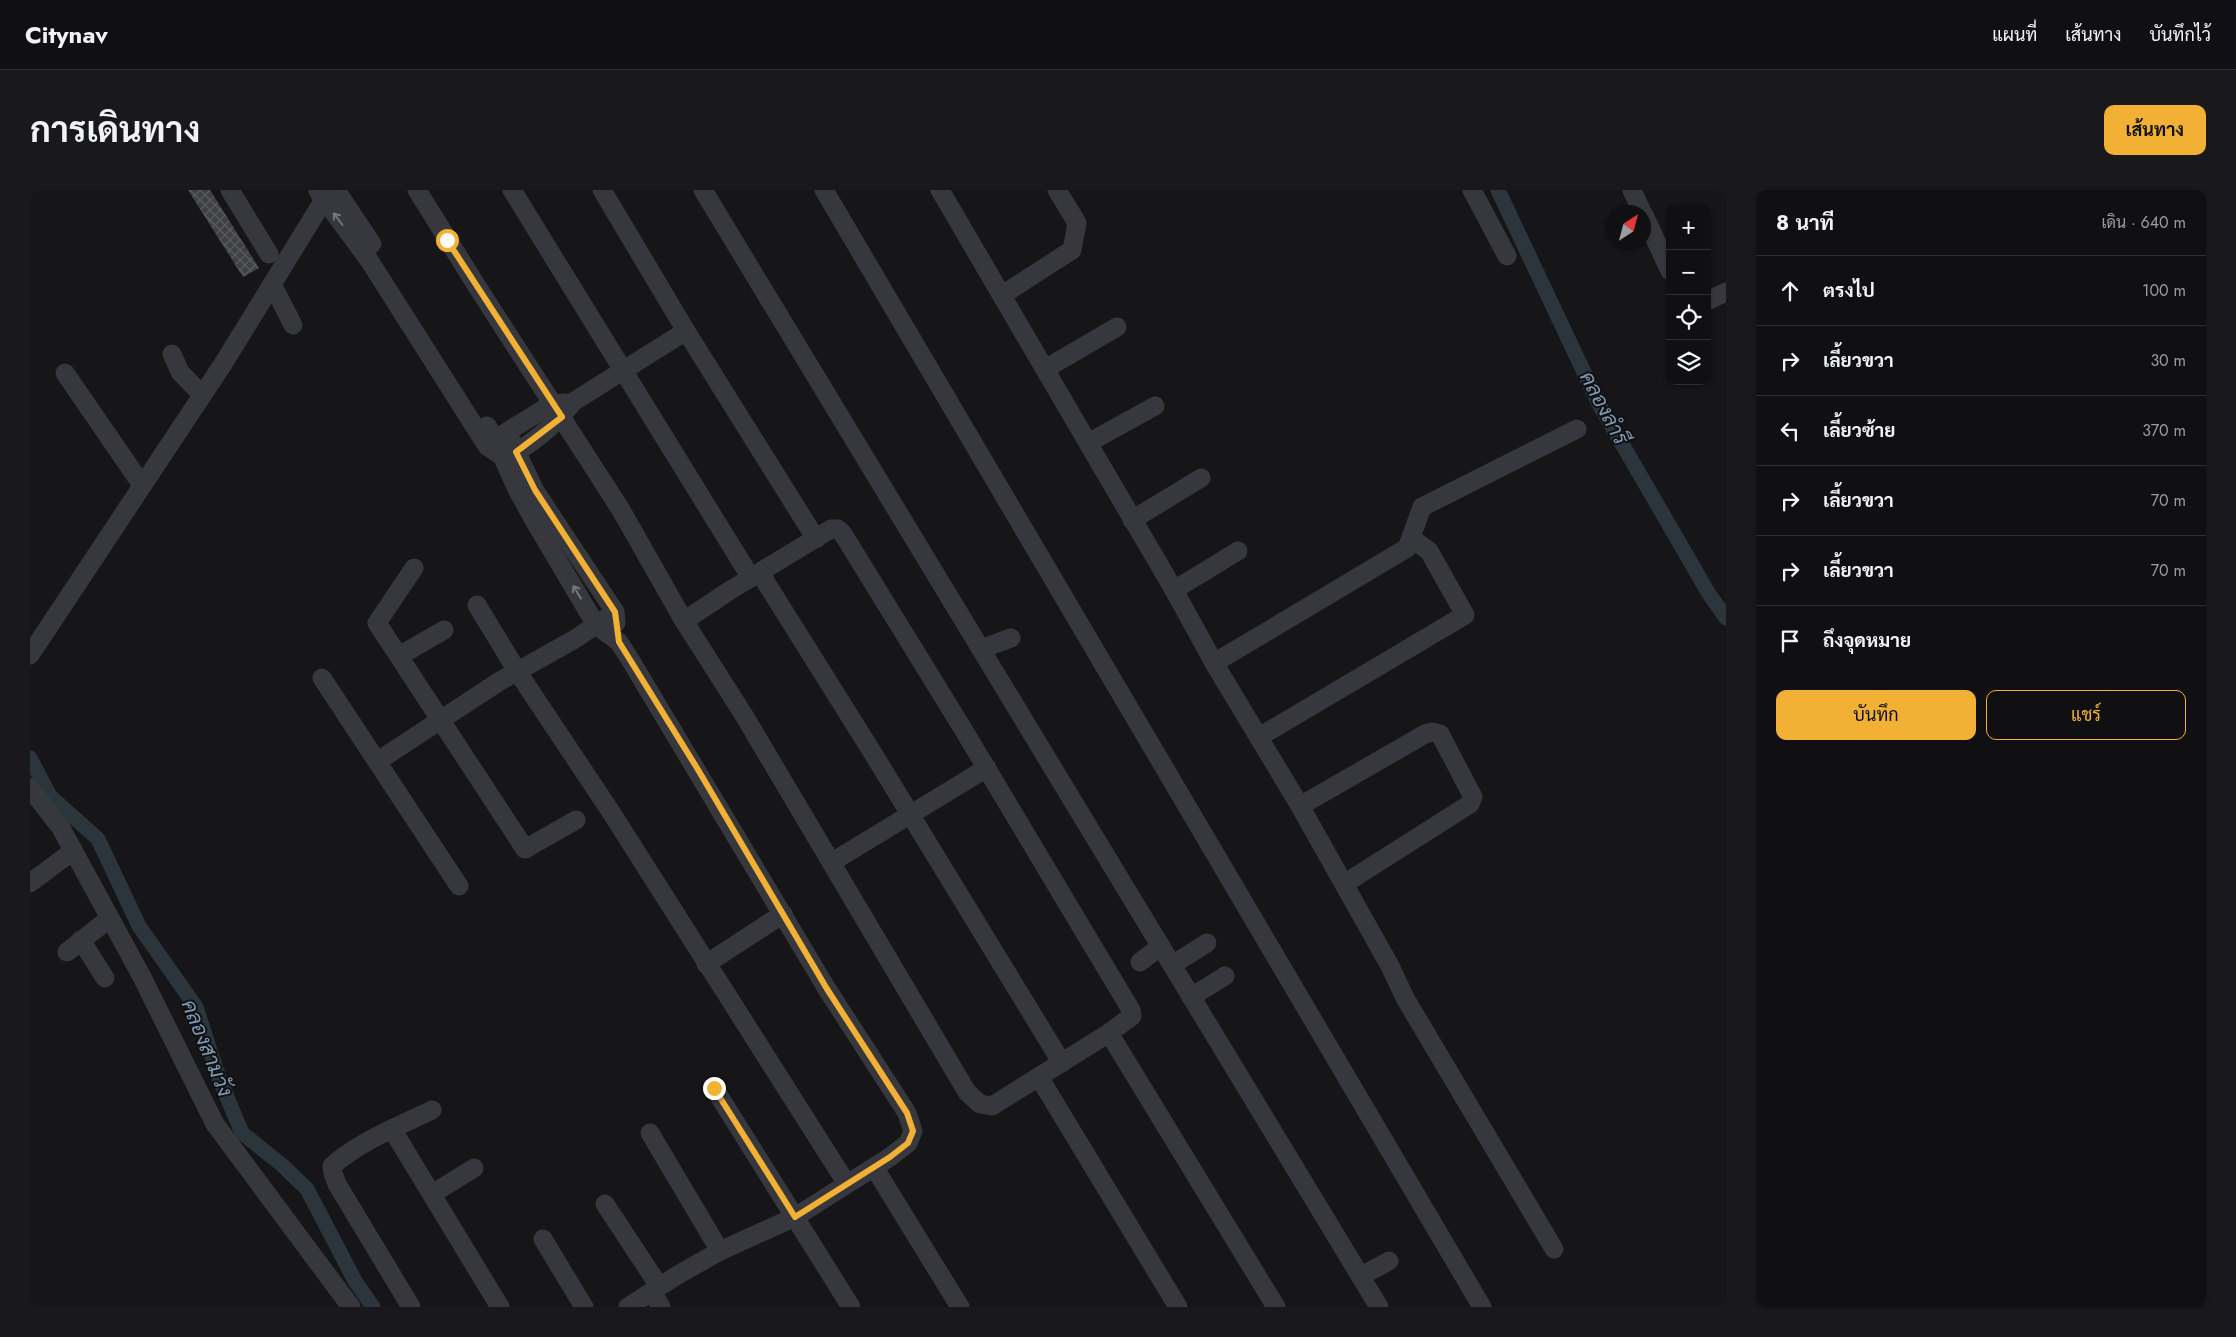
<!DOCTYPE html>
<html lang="th">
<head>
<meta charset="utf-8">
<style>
	:root { --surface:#101012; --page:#19191b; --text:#f1f3f6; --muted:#9c9d9f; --line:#303032; --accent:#f2b134 }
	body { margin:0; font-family:Jost,Sarabun,sans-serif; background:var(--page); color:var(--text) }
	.controls { position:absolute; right:15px; top:15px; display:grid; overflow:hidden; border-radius:10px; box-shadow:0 1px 4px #0004 }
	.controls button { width:45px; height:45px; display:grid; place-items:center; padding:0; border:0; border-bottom:1px solid var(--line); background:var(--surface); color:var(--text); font:25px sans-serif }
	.compass { position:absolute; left:1576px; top:15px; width:45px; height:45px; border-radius:50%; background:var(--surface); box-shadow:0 1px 4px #0004; rotate:36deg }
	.stop { position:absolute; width:15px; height:15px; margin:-11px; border:4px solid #f2b134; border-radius:50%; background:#fff }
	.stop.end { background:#f2b134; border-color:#fff; box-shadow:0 1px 5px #0008 }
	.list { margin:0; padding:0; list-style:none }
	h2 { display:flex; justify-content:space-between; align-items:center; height:65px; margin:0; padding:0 20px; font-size:21px }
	h2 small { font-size:16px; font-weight:400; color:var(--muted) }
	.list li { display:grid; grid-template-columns:32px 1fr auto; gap:15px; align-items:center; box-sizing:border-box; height:70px; padding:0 20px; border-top:1px solid var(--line) }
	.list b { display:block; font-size:19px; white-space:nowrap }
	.list em { font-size:16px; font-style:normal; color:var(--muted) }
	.actions { display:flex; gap:10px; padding:15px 20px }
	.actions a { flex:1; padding:11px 0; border:1px solid var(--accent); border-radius:10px; text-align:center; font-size:18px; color:var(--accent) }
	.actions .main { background:var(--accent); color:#111 }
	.icon { flex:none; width:28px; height:28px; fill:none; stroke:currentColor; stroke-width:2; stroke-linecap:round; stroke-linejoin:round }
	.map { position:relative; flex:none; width:1696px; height:1117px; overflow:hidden; border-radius:10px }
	header { display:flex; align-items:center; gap:30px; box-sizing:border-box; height:70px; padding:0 25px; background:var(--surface); border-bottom:1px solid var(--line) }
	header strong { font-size:24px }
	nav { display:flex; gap:28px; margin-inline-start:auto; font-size:18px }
	.intro { display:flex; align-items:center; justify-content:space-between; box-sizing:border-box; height:120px; padding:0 30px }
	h1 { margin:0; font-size:35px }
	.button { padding:12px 22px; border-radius:10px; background:var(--accent); color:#111; font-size:18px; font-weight:700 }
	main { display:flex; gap:30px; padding:0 30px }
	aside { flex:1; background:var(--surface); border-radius:10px; box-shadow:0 1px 4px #0004 }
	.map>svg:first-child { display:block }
</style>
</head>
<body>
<header>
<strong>Citynav</strong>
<nav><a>แผนที่</a><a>เส้นทาง</a><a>บันทึกไว้</a></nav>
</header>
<div class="intro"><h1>การเดินทาง</h1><a class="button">เส้นทาง</a></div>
<main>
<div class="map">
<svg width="1696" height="1117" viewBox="0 0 1696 1117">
	<defs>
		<pattern id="building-cross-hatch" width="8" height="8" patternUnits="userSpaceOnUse" patternTransform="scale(1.25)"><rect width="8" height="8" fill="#404145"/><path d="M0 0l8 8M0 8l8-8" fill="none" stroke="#595a5e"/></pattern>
	</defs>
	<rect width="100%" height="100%" fill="#161618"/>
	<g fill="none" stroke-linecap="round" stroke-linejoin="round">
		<g stroke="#2c353c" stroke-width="15">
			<path d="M1468,0l101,214 110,190 17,24"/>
			<path d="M0,568l20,38 48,43 41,87 57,81 23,71 23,55 40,32 25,24 48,92 18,26"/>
		</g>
	</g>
	<path fill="url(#building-cross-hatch)" d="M158,0h22l49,78 -16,9z"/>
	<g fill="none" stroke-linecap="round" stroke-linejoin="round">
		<g stroke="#37383d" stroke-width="19">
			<path d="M200,0l39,64"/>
			<path d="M306,0l36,54"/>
			<path d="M387,0l61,98 143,222 63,111 61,96 222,375 13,12 12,2 117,-73 23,-17 -1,-6 -168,-281 -120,-195 -5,-5h-7l-102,62 -45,30"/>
			<path d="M482,0l239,388"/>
			<path d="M572,0l84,141 130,208"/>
			<path d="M673,0l676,1117"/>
			<path d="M794,0l658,1117"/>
			<path d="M910,0l234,400 40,73 86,143 90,160 15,32 149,251"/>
			<path d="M1442,0l35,66"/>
			<path d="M1602,0l10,22"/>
			<path d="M288,1l51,69 118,186 16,11c24,-7 55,-35 70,-55l113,-71"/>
			<path d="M1614,25l26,56"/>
			<path d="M242,94l21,41"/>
			<path d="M972,105l70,-45 5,-27 -20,-33"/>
			<path d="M1677,111l19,-9"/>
			<path d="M142,164l8,18 21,22"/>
			<path d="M1015,179l72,-42"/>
			<path d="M35,183l77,112"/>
			<path d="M457,236l6,10 9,-1 50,-31 12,-1"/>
			<path d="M463,246l24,53 18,33 61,103 23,17 12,19 196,328 80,124 6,18 -5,12 -18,14 -95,60 -75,34 -44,25 -48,31"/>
			<path d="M481,250l24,51 80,121 1,11"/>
			<path d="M1058,253l67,-37"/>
			<path d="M1102,330l69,-42"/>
			<path d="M384,378l-37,55 148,226 51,-29"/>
			<path d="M730,383l114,182 188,308"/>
			<path d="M1144,400l64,-39"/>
			<path d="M447,415l40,66 94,141 236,372"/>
			<path d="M951,459l30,-11"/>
			<path d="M0,465l193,-291 107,-174"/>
			<path d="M369,466l45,-26"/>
			<path d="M1184,473l193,-115 15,-41 155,-78"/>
			<path d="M292,488l137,208"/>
			<path d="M1229,547l206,-122 -36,-64 -18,-13"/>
			<path d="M348,571l122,-80 75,-42 40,-27"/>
			<path d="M0,598l31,40 81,149 73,147 136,183"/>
			<path d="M1270,616l125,-72 7,-2 8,2 33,63 -3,7 -126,80"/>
			<path d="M802,672l155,-94"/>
			<path d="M0,693l43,-32"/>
			<path d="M51,750l24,38"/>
			<path d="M37,762l43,-34"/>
			<path d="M1110,772l21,-16"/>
			<path d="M676,774l77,-50"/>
			<path d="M1142,775l35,-22"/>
			<path d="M1161,807l34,-21"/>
			<path d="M1079,843l167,274"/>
			<path d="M1009,887l139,230"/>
			<path d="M684,898l137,219"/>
			<path d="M362,939l108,178"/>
			<path d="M620,943l70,118"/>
			<path d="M844,977l86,140"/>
			<path d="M402,1004l42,-26"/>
			<path d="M575,1014l54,82"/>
			<path d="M513,1049l41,68"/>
			<path d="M1331,1086l28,-15"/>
			<path d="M622,1102l9,15"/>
			<path d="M381,1117l-74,-123 -4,-11 -1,-7c28,-25 67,-40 100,-56"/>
		</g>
	</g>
	<defs><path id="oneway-shaft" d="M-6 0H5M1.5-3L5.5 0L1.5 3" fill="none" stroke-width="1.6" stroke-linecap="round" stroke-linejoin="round" transform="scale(1.25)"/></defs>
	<g stroke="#757881">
		<use href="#oneway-shaft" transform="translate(308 29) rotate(-127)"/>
		<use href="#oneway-shaft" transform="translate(547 402) rotate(-121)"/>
	</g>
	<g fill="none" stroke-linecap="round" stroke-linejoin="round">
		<path stroke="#f2b134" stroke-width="6" d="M417,50l115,177 -46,35 19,38 80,122 4,30 78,126 130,221 80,124 6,18 -5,12 -18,14 -95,60 -81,-129"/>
	</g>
	<g text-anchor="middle" stroke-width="4" stroke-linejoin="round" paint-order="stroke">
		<g font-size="21" font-style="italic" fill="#7f9bb3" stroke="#111113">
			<text transform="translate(1574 218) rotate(62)" y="7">คลองลำรี</text>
			<text transform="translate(177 858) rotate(68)" y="7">คลองสามวัง</text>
		</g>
	</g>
</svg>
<div class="controls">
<button>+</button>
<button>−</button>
<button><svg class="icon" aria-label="locate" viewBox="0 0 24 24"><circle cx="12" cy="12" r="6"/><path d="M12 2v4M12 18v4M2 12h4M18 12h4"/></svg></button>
<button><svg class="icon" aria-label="layers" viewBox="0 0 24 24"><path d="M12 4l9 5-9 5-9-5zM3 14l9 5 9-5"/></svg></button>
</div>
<svg class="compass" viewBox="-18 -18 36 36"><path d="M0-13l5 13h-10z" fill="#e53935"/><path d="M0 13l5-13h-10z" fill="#9c9d9f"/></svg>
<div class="stop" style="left:417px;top:50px"></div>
<div class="stop end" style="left:684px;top:898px"></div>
</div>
<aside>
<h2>8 นาที<small>เดิน · 640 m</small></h2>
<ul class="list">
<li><svg class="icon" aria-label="ahead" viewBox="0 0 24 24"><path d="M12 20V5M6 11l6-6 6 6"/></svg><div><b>ตรงไป</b></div><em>100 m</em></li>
<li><svg class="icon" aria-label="right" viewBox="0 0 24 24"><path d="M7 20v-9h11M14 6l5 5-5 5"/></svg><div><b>เลี้ยวขวา</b></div><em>30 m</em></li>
<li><svg class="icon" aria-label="left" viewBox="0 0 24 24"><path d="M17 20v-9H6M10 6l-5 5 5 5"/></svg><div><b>เลี้ยวซ้าย</b></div><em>370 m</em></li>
<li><svg class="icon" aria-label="right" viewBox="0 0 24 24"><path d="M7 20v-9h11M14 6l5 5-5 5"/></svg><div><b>เลี้ยวขวา</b></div><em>70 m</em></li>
<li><svg class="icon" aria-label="right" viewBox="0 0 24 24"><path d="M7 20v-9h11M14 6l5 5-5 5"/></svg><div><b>เลี้ยวขวา</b></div><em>70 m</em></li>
<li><svg class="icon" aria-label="arrive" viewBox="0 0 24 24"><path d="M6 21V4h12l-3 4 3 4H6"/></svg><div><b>ถึงจุดหมาย</b></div></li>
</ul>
<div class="actions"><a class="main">บันทึก</a><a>แชร์</a></div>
</aside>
</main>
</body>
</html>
